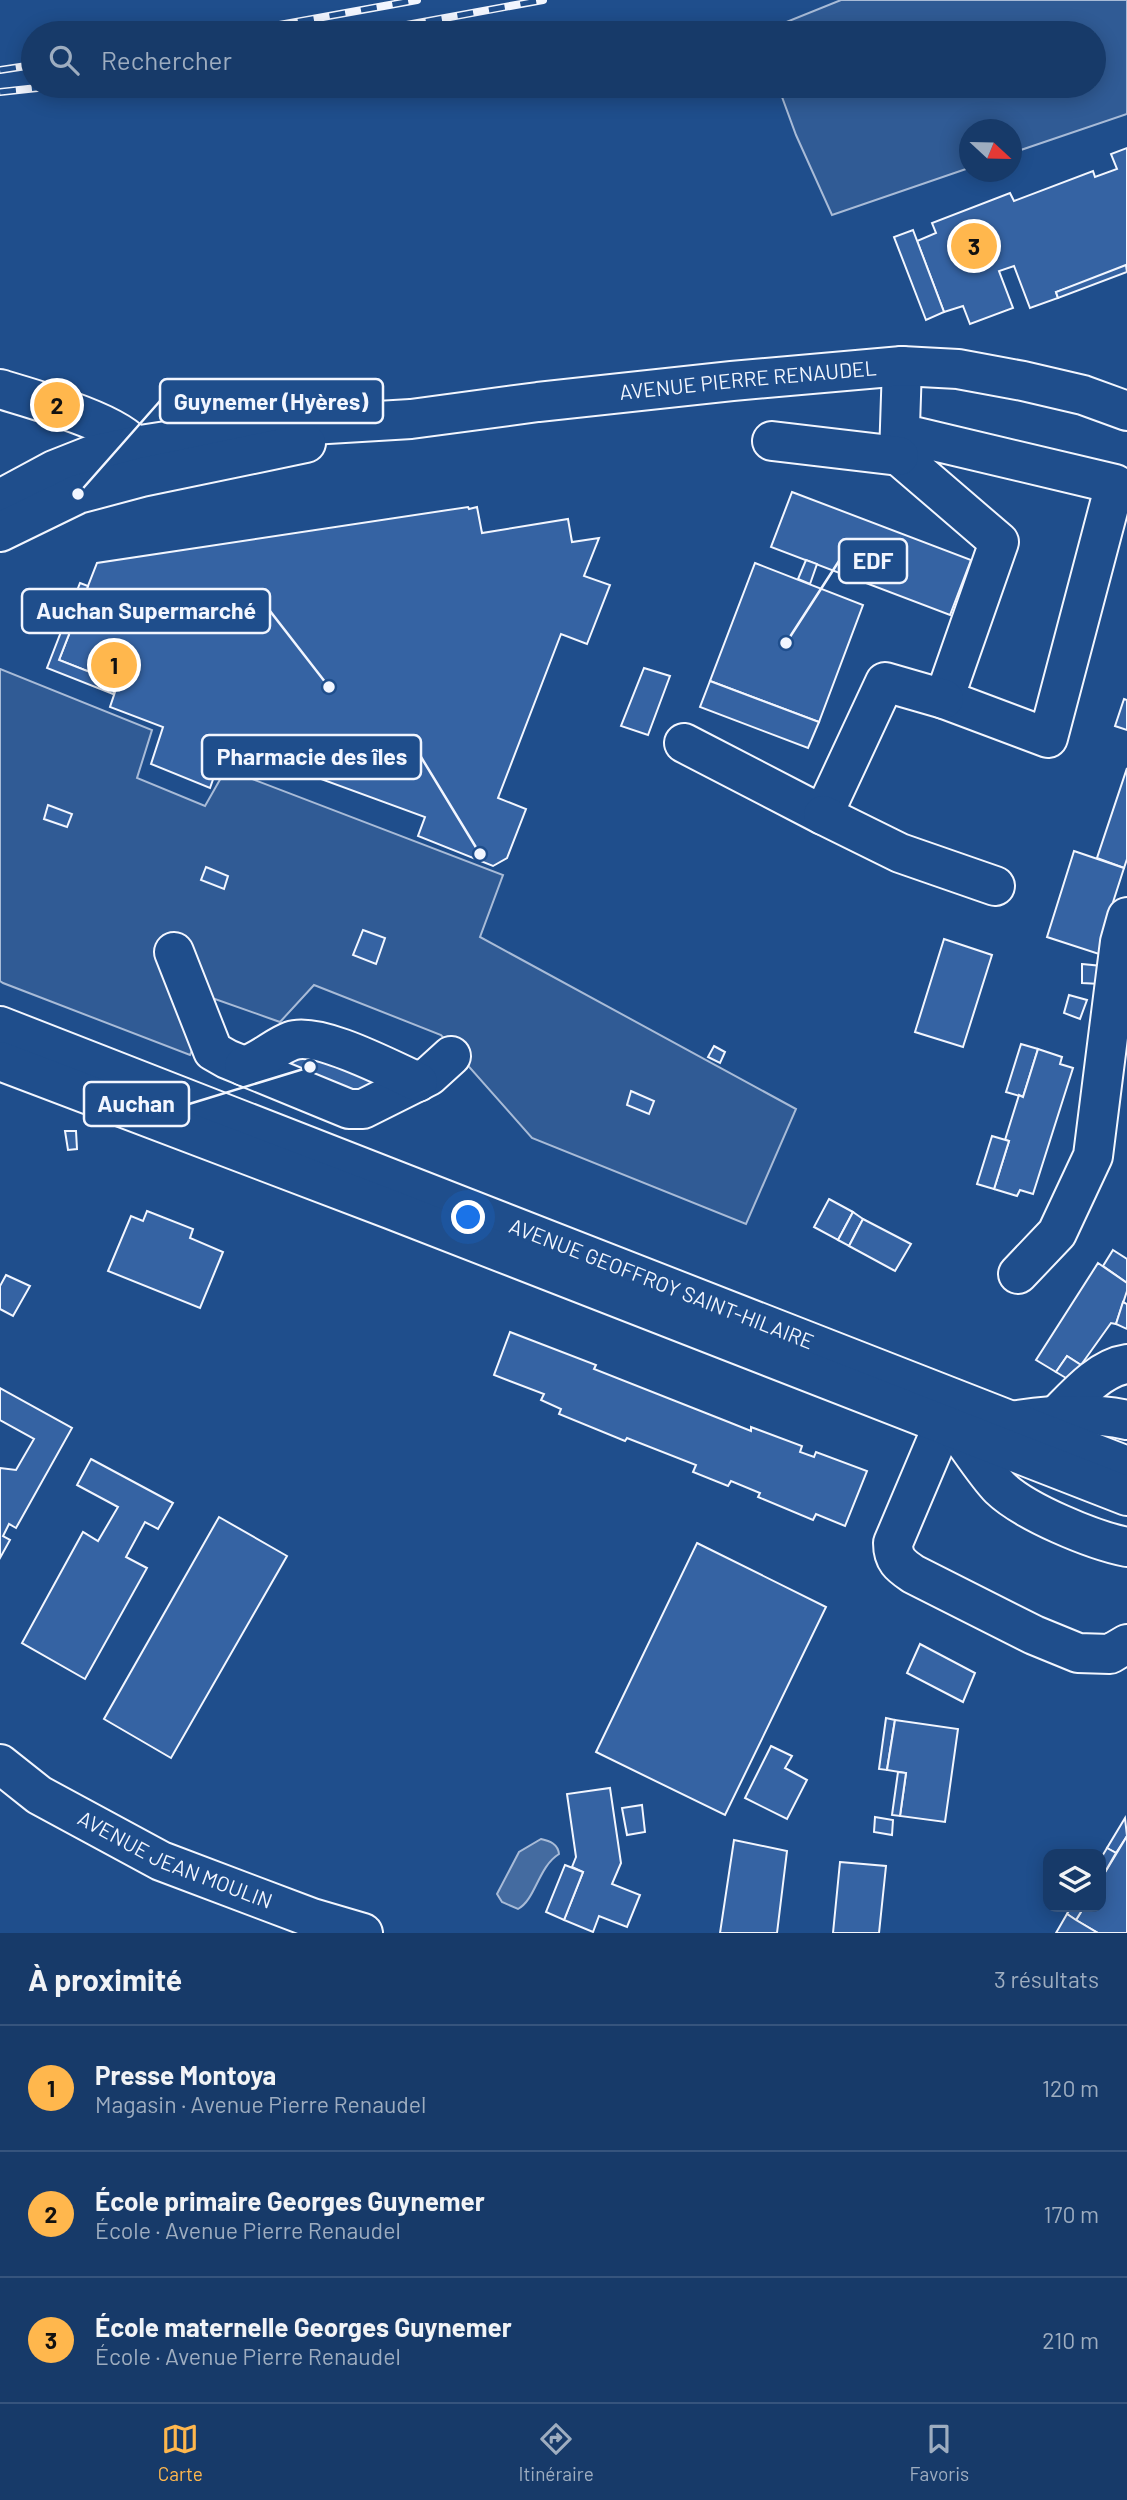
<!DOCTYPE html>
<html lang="fr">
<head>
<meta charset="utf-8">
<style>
	:root { --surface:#173a69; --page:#244571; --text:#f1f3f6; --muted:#9eadc0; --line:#36547d; --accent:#ffb74d }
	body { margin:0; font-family:Barlow,sans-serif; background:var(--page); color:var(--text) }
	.controls { position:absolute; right:21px; bottom:21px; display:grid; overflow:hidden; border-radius:14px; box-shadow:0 4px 18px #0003 }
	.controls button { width:63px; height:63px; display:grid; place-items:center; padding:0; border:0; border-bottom:2px solid var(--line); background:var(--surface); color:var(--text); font:35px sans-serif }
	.compass { position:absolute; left:959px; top:119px; width:63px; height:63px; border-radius:50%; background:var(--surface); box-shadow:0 4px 18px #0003; rotate:112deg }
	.you { position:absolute; left:469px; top:1218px; width:24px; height:24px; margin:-18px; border:5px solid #fff; border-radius:50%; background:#1a73e8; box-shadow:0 0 0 10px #1a73e833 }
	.badge { display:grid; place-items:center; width:46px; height:46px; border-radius:50%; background:var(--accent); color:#111; font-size:23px; font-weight:700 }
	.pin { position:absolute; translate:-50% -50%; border:4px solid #fff; box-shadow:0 2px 7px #0006 }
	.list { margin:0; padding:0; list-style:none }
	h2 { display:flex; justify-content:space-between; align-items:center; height:91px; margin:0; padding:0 28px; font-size:30px }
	h2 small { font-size:23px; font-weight:400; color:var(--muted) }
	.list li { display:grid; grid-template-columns:46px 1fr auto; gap:21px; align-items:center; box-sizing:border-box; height:126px; padding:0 28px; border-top:2px solid var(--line) }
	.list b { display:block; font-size:26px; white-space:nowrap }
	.list p { margin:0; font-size:23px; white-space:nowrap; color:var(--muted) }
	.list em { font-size:23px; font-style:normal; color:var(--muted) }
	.icon { flex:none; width:38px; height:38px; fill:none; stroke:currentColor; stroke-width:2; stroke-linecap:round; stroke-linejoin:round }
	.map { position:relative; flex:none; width:1127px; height:1933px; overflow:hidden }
	.search { position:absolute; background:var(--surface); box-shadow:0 4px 18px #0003; left:21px; right:21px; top:21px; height:77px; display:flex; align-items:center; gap:18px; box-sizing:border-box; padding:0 24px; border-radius:38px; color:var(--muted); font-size:26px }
	.sheet { height:469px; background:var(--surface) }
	nav { display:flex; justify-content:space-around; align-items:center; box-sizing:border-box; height:98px; border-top:2px solid var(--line); background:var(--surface); font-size:19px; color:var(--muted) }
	nav a { display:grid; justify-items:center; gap:4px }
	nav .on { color:var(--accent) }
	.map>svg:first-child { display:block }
</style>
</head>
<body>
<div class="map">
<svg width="1127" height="1933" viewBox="0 0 1127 1933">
	<rect width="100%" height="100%" fill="#1f4e8c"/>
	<g fill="#305b95" stroke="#a8bbd7" stroke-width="2">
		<path d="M841,0h286v114l-115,39v-23h-42l-1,38 -137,47 -36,-80 -18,-49h316v-53h-329l-1,-2z"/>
		<path d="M0,669l152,61 -15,48 68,28 21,-37 277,106 -23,62 316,172 -50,115 -214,-86 -91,-103 -127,-50 -34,37 -65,-23 -25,56 -187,-72 -3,-2z"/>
	</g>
	<path fill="#446ba0" stroke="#a8bbd7" stroke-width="2" d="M541,1839c9,2 17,5 18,15 -21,13 -23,45 -41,55l-16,-7 -5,-8 22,-42z"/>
	<g fill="#3563a3" stroke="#f2f6ff" stroke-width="2">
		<path d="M1127,148v119l-71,25 2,6 -28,10 -16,-42 -15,5 14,37 -43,16 -7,-18 -19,6 -27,-71 19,-8 -4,-10 78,-30 4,8 79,-30 2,6 22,-8 -6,-15z"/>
		<path d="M913,230l31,82 -18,8 -32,-83z"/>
		<path d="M1126,265l1,7 -69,26 -2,-6z"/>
		<path d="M792,492l179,68 -21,55 -179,-68z"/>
		<path d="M468,507l1,2 8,-2 5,26 86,-14 4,23 27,-4 -15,38 26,9 -23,59 -26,-10 -63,164 28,11 -19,49 -14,8 -75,-30 7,-19 -175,-64 -4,8 -23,-10 -13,37 -59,-24 12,-37 -53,-20 8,-24 -59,-23 38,-97z"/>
		<path d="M806,560l11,4 -7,20 -12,-5z"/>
		<path d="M755,563l108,42 -44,117 -109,-41z"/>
		<path d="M80,583l8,3 -29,74 59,23 -5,11 -66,-26z"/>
		<path d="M644,668l26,8 -22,59 -27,-9z"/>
		<path d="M710,681l109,41 -11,26 -108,-41z"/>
		<path d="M1124,699l3,1v30l-12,-4z"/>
		<path d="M1127,768v91l-3,9 -27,-10z"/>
		<path d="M48,805l24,9 -5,13 -23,-8z"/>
		<path d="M1074,851l50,17 -17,53 -5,34 -55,-18z"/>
		<path d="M206,867l22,9 -4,13 -23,-9z"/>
		<path d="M363,930l22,8 -9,26 -23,-9z"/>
		<path d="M944,939l48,16 -29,92 -48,-15z"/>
		<path d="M1082,964l20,2 -2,18 -18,-1z"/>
		<path d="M1069,995l18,5 -7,19 -16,-6z"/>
		<path d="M268,1037l118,46 -35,14 -117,-47z"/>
		<path d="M1021,1044l17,5 -15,48 -17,-5z"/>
		<path d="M714,1046l11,6 -5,11 -12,-6z"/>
		<path d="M1038,1049l24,8 -2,7 13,4 -40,126 -13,-4 -3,6 -23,-7 15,-48 -4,-1 14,-45 4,2z"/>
		<path d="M631,1091l23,10 -5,13 -22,-9z"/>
		<path d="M65,1131h11l1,18 -9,1z"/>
		<path d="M992,1136l17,5 -15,48 -17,-5z"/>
		<path d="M829,1199l24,13 -15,28 -24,-13z"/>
		<path d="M147,1211l46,18 -3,9 33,14 -23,56 -92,-37 23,-55 12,5z"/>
		<path d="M853,1212l10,7 -14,27 -11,-6z"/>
		<path d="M863,1219l48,25 -16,27 -46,-25z"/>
		<path d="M1113,1250l14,9v24l-24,-17z"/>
		<path d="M1098,1263l29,20v8l-11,33 -5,-1 -30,42 -14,-9 -11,16 -20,-12z"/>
		<path d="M6,1275l24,11 -17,30 -13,-7v-23z"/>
		<path d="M1123,1302l4,2v25l-11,-5z"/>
		<path d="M510,1332l86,33 -2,4 132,52 25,10v-4l51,19 -2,6 14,5 2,-5 51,19 -22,55 -29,-12 -3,6 -55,-23 2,-4 -29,-12 -3,5 -35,-14 3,-7 -69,-27 -2,3 -66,-27 2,-5 -20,-9 3,-6 -50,-19z"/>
		<path d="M1067,1356l14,9 -10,16 -15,-9z"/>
		<path d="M0,1388l72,40 -56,100 -7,-4 -6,12 7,4 -10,18v-90l16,2 18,-31 -34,-19z"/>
		<path d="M91,1459l82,44 -15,26 -13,-7 -19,35 21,11 -62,111 -63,-36 61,-111 15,9 20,-34 -41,-22z"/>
		<path d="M219,1517l68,39 -116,202 -67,-39z"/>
		<path d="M697,1543l129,64 -101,208 -129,-63z"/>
		<path d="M920,1644l55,29 -12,29 -56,-29z"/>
		<path d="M886,1718l9,2 -8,50 -8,-1z"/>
		<path d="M895,1720l63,9 -13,93 -45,-6 6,-43 -19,-3z"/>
		<path d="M771,1746l21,10 -7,12 22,12 -20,39 -42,-21z"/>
		<path d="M898,1772l8,1 -6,43 -8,-1z"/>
		<path d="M610,1788l11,75 -9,21 28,11 -13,32 -28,-11 -6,16 -29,-12 19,-48 -11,-5 4,-10 -9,-63z"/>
		<path d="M642,1805l3,27 -18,3 -5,-27z"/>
		<path d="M875,1817l18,3 -1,15 -18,-3z"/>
		<path d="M1125,1818l2,18 -11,17 -9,-5z"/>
		<path d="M1127,1836v97h-29l-22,-13 8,-13h17v-28z"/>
		<path d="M734,1840l53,11 -10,82h-57z"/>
		<path d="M1107,1848l9,5 -15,26v-21z"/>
		<path d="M840,1862l46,4 -7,67h-46z"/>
		<path d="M565,1865l18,7 -19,48 -18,-8z"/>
		<path d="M1071,1907h13l-8,13 -9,-6z"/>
		<path d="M1067,1914l9,6 22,13h-42z"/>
	</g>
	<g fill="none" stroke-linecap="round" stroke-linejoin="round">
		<defs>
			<g id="minor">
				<path d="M0,389c29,9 118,33 134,57 2,4 3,11 4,16"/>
				<path d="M900,433l215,51 -67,254 -104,-39 55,-157 -100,-86 3,-90"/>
				<path d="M772,441l127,15"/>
				<path id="s1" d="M0,499l54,-29 38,-15 42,-9 110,-17 167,-10 127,-17 194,-21 170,-15 56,3 65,12 60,14 44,16"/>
				<path d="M0,532l78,-38 64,-17 164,-34"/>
				<path d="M684,743l139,72 62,-133 59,17"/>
				<path d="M823,815l77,38 95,33"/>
				<path d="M174,952l39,99 14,8 100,41 22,9h14l66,-33 22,-20"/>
				<path d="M244,1066c17,-5 31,-19 47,-25 27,-10 100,29 127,41"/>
				<path d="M1018,1274l39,-41 36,-77 27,-214 7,-25"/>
				<path d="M954,1399l-61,144c0,17 7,22 20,31l121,61 44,18 32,1 17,-10"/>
				<path d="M963,1416l-6,15c12,16 30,44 43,57 25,24 92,52 127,59"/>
				<path d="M1056,1416c19,-19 43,-48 71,-52"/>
				<path d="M1006,1431l5,-10c37,-6 79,-10 116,-1"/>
				<path id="s2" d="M0,1764l39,31 122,66 151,57 51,15"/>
			</g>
			<g id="major">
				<path id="s3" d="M0,1026l1127,440"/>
				<path d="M0,1061l390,148 737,287"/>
			</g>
		</defs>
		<use href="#minor" stroke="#f2f6ff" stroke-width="42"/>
		<use href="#major" stroke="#f2f6ff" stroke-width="42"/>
		<use href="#minor" stroke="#1f4e8c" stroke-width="38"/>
		<use href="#major" stroke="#1f4e8c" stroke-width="38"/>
		<defs>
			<g id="rail">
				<path d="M235,33l182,-33"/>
				<path d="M363,33l180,-33"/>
				<path d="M0,70l33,-5"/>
				<path d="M0,92l56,-6"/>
			</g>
		</defs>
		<use href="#rail" stroke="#f2f6ff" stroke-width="8"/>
		<use href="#rail" stroke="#1f4e8c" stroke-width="5" stroke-dasharray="16" stroke-linecap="butt"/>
	</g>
	<g text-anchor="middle" stroke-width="5" stroke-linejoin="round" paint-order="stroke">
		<g font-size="21" fill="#f2f6ff" stroke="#1f4e8c">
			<text dy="7" stroke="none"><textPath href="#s1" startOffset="763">AVENUE PIERRE RENAUDEL</textPath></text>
			<text dy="7" stroke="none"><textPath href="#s3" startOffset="710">AVENUE GEOFFROY SAINT-HILAIRE</textPath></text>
			<text dy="7" stroke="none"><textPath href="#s2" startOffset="201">AVENUE JEAN MOULIN</textPath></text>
		</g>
	</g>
	<path fill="none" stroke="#f2f6ff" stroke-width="2.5" d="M78 494L160 401M786 643L839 561M329 687L270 611M480 854L421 757M310 1067L189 1104"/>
	<g fill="#f2f6ff" stroke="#1f4e8c" stroke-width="2.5">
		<circle cx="78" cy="494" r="7"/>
		<circle cx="786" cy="643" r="7"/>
		<circle cx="329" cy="687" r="7"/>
		<circle cx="480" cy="854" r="7"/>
		<circle cx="310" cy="1067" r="7"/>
	</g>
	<g fill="#1f4e8c" stroke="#f2f6ff" stroke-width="2.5">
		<rect x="160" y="379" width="223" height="44" rx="7"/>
		<rect x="839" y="539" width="68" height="44" rx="7"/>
		<rect x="22" y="589" width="248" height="44" rx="7"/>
		<rect x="202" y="735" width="219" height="44" rx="7"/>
		<rect x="84" y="1082" width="105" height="44" rx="7"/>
	</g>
	<g font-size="23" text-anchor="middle" font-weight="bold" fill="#f2f6ff">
		<text x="271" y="410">Guynemer (Hyères)</text>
		<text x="873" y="569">EDF</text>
		<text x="146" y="619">Auchan Supermarché</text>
		<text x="312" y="765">Pharmacie des îles</text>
		<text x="136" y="1112">Auchan</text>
	</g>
</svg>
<div class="controls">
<button><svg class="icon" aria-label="layers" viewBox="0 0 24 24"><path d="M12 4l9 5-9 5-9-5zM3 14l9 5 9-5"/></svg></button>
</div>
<svg class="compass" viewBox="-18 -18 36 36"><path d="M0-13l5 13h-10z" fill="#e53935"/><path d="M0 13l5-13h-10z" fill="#9eadc0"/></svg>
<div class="you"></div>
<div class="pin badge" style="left:114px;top:665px">1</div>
<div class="pin badge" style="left:57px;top:405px">2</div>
<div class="pin badge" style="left:974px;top:246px">3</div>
<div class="search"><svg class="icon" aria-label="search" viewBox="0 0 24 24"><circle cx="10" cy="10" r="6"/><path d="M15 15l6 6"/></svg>Rechercher</div>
</div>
<section class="sheet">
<h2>À proximité<small>3 résultats</small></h2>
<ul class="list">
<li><span class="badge">1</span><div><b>Presse Montoya</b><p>Magasin · Avenue Pierre Renaudel</p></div><em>120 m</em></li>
<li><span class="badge">2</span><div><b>École primaire Georges Guynemer</b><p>École · Avenue Pierre Renaudel</p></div><em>170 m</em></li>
<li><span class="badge">3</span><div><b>École maternelle Georges Guynemer</b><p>École · Avenue Pierre Renaudel</p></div><em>210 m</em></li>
</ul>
</section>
<nav>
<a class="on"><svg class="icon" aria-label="map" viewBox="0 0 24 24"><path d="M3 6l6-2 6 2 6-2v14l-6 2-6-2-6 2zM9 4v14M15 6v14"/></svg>Carte</a>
<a><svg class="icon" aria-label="directions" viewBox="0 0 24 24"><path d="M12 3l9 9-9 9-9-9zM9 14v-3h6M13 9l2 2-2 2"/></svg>Itinéraire</a>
<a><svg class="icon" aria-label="saved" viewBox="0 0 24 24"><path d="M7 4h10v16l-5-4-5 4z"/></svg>Favoris</a>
</nav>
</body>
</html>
